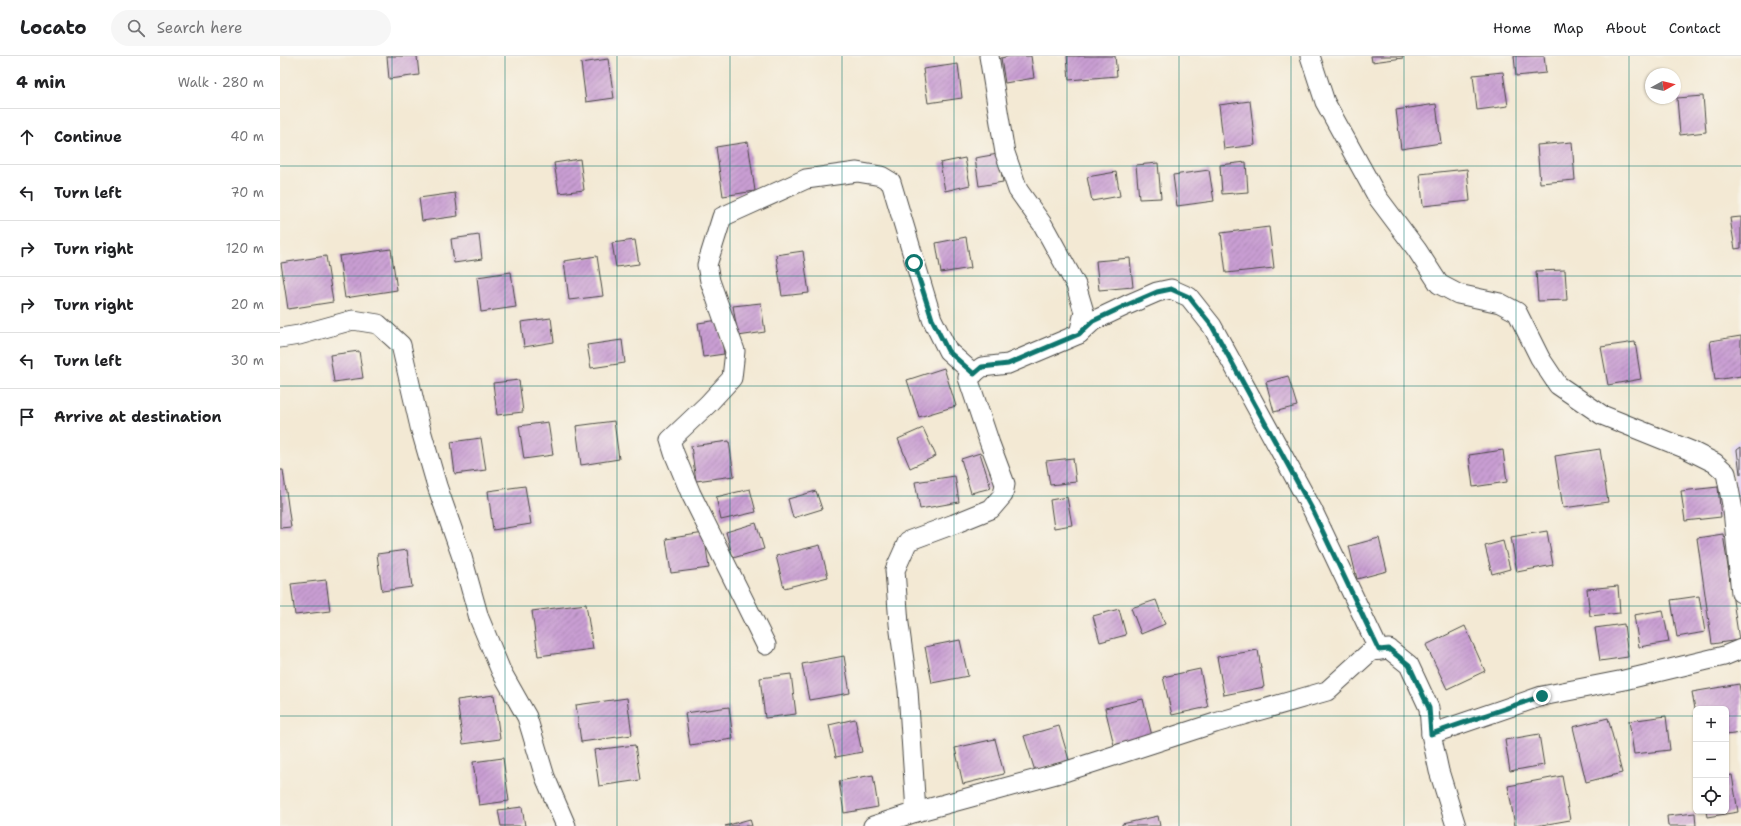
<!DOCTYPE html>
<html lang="en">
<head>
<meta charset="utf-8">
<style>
	:root { --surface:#fff; --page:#f6f6f6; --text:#202124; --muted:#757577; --line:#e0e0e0 }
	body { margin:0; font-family:"Shantell Sans",sans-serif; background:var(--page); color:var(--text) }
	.controls { position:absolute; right:12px; bottom:12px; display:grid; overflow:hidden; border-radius:6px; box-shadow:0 1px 3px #0004 }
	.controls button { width:36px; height:36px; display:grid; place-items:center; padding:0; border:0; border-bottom:1px solid var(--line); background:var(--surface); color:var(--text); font:20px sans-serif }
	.compass { position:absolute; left:1365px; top:12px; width:36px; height:36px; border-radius:50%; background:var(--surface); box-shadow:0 1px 3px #0004; rotate:82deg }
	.stop { position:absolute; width:12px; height:12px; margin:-9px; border:3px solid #0f766e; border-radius:50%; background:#fff }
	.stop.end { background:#0f766e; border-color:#fff; box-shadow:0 1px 4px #0008 }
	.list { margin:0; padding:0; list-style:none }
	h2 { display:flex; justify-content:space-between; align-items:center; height:52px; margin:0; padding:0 16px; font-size:17px }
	h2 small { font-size:13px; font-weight:400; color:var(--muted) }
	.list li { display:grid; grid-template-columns:26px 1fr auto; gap:12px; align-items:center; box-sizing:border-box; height:56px; padding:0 16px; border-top:1px solid var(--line) }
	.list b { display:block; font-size:15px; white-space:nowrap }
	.list em { font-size:13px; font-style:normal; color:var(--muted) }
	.icon { flex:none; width:22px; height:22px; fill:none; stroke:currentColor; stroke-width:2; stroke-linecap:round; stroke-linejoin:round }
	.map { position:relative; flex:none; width:1461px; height:770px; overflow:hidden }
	header { display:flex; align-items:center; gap:24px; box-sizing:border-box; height:56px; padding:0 20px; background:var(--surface); border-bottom:1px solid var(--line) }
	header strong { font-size:19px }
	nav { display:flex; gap:22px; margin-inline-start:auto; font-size:14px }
	.search { width:280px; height:36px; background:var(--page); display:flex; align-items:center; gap:10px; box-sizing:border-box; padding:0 14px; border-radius:22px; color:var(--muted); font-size:15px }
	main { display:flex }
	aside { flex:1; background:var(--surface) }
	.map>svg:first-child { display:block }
</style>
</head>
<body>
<header>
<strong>Locato</strong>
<div class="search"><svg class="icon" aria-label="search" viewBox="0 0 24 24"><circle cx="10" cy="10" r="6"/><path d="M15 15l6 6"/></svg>Search here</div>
<nav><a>Home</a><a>Map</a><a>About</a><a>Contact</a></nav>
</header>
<main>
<aside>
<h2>4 min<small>Walk · 280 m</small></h2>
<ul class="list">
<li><svg class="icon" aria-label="ahead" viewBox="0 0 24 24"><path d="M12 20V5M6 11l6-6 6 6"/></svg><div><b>Continue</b></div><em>40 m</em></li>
<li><svg class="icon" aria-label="left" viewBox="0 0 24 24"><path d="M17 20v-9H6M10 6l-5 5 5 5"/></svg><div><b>Turn left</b></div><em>70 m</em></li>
<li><svg class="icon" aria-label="right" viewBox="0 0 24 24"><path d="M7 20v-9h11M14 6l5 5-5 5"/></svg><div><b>Turn right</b></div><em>120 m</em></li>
<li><svg class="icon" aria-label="right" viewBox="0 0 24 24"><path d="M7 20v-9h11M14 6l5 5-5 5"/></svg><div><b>Turn right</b></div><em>20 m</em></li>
<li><svg class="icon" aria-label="left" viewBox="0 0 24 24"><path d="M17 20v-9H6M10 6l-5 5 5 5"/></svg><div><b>Turn left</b></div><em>30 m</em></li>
<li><svg class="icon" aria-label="arrive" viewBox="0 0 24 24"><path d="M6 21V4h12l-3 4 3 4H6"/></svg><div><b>Arrive at destination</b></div></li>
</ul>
</aside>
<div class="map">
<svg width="1461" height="770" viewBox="0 0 1461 770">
	<defs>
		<pattern id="building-hatch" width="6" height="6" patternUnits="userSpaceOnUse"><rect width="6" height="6" fill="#c99ed3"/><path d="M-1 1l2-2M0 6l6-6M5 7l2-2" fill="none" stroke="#a381ab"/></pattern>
	</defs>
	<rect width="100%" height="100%" fill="#f7f3e8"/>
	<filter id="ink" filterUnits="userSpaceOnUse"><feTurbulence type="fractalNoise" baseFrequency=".025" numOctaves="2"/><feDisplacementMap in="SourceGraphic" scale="8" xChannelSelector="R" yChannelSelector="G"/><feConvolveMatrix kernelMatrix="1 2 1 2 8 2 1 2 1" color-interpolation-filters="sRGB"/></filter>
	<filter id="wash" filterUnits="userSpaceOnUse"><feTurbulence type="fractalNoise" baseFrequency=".012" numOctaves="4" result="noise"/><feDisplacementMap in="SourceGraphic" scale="16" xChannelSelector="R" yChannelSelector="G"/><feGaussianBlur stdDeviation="0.9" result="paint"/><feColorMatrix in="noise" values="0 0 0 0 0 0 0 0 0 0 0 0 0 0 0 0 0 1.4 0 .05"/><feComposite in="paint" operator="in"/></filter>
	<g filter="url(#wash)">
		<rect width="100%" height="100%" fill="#f3e9d4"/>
		<path fill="#e2d4f3" d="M1461,382v100l-11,-92z"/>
		<g id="blocks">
			<g fill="url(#building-hatch)">
				<path d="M107,0h30l2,19 -30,4z"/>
				<path d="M730,0h21l3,22 -29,5 -4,-25z"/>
				<path d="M787,0h48l2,20 -48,4z"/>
				<path d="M1091,0h32v2l-31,4z"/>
				<path d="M1234,0h30l2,17 -30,3z"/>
				<path d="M328,3l6,39 -28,4 -5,-39z"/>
				<path d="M678,8l4,34 -34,5 -5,-34z"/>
				<path d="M1223,16l5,34 -31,4 -4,-35z"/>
				<path d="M1423,40l3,36 -26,3 -3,-37z"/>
				<path d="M970,45l5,44 -31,4 -5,-44z"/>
				<path d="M1156,48l5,39 -40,6 -5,-39z"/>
				<path d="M468,86l7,49 -32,5 -7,-49z"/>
				<path d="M1292,86l3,38 -35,3 -3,-38z"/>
				<path d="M718,98l5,28 -24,4 -4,-28z"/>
				<path d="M685,102l5,27 -25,6 -5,-28z"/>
				<path d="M300,103l4,31 -25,3 -5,-30z"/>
				<path d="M966,106l2,30 -26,2 -2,-29z"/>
				<path d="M878,107l3,35 -22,1 -3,-34z"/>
				<path d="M1187,113l3,32 -47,5 -3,-32z"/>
				<path d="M929,114l5,31 -37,5 -4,-31z"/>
				<path d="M836,116l4,24 -28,5 -5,-24z"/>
				<path d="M175,137l3,23 -36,5 -3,-23z"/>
				<path d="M1461,161v31l-6,1 -5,-31z"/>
				<path d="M989,171l5,41 -48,5 -5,-40z"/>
				<path d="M199,179l3,24 -28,4 -3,-24z"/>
				<path d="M686,181l5,31 -30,5 -5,-30z"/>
				<path d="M355,184l4,24 -23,3 -4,-24z"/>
				<path d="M111,193l6,41 -52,8 -6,-42z"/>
				<path d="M523,195l6,42 -27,3 -6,-41z"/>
				<path d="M46,200l7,46 -45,7 -7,-46z"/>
				<path d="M317,200l6,40 -34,4 -5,-39z"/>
				<path d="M850,202l3,29 -34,3 -3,-29z"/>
				<path d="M1285,214l2,30 -29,1 -2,-30z"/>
				<path d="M231,216l5,35 -35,5 -4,-35z"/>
				<path d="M481,247l4,29 -27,4 -5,-30z"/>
				<path d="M271,262l3,24 -30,5 -3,-25z"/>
				<path d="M439,264l5,34 -21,3 -5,-34z"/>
				<path d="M1461,280v40l-26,4 -5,-39z"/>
				<path d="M342,284l3,23 -34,5 -4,-23z"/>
				<path d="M1355,286l6,37 -33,6 -7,-38z"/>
				<path d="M79,295l4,27 -29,4 -4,-27z"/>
				<path d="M664,312l12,38 -37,11 -12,-37z"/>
				<path d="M1008,320l9,30 -23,6 -8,-30z"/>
				<path d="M239,324l4,32 -26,3 -4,-32z"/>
				<path d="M334,365l5,38 -38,6 -5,-39z"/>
				<path d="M268,366l5,33 -29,4 -5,-33z"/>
				<path d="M643,372l13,28 -26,12 -12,-29z"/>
				<path d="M201,382l5,32 -31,4 -4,-32z"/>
				<path d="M449,385l5,35 -38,5 -5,-35z"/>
				<path d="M1461,391v27h-1l-3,-24z"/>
				<path d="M1320,393l8,53 -45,6 -8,-52z"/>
				<path d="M1223,394l4,32 -34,5 -4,-32z"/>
				<path d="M700,397l11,35 -20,5 -10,-34z"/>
				<path d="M793,402l3,24 -26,3 -4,-24z"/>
				<path d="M0,414h3l8,57 -11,1z"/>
				<path d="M675,420l4,26 -39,7 -5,-27z"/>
				<path d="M245,430l6,38 -38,6 -5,-39z"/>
				<path d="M1438,431l3,30 -36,4 -4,-30z"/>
				<path d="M470,433l6,23 -35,8 -5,-23z"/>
				<path d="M536,435l6,18 -29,9 -5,-19z"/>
				<path d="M787,441l5,28 -18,3 -4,-28z"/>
				<path d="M476,467l8,26 -31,9 -7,-26z"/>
				<path d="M1267,475l6,34 -36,7 -6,-35z"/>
				<path d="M424,477l5,35 -38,5 -5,-34z"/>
				<path d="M1443,478l16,106 -27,4 -15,-106z"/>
				<path d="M1099,482l8,33 -30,8 -8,-33z"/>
				<path d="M1223,485l7,28 -18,5 -7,-28z"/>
				<path d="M540,489l8,32 -44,11 -8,-32z"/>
				<path d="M127,494l5,37 -30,4 -5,-37z"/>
				<path d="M46,524l4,31 -35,4 -4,-31z"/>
				<path d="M1338,530l2,27 -30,3 -3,-27z"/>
				<path d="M1419,540l6,36 -28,5 -6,-37z"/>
				<path d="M876,544l9,24 -24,10 -10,-26z"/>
				<path d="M306,548l7,45 -55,7 -6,-45z"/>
				<path d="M839,553l7,26 -26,7 -7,-26z"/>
				<path d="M1383,554l6,32 -30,5 -5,-32z"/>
				<path d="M1344,568l4,33 -28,4 -5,-33z"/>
				<path d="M1185,570l20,45 -38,18 -21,-44z"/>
				<path d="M680,584l8,36 -36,7 -7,-36z"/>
				<path d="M978,594l6,37 -40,8 -7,-38z"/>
				<path d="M564,600l6,37 -41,7 -7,-36z"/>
				<path d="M920,613l8,38 -36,8 -9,-38z"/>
				<path d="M511,618l5,40 -31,4 -5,-40z"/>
				<path d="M1459,628l2,11v38l-15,2v-26h-31l-3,-17z"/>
				<path d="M214,639l6,44 -37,5 -6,-44z"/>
				<path d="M347,642l5,37 -51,7 -5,-37z"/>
				<path d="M863,643l9,37 -38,9 -9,-37z"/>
				<path d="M449,651l4,32 -43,6 -5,-32z"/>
				<path d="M1386,660l4,34 -36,4 -5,-33z"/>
				<path d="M1328,662l14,55 -36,9 -13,-55z"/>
				<path d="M575,663l7,33 -26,5 -7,-32z"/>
				<path d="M779,670l10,34 -34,11 -11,-35z"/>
				<path d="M1259,678l5,31 -34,6 -5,-31z"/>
				<path d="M715,683l9,35 -41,10 -8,-36z"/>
				<path d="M355,689l5,35 -41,6 -5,-36z"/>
				<path d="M223,702l6,43 -30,4 -6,-43z"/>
				<path d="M593,719l5,32 -34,6 -5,-32z"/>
				<path d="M1452,719l6,37 -31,5 -1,-6h20v-35z"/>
				<path d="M1282,720l8,44 -34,6h-21l-7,-40z"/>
				<path d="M242,751l3,19h-24l-3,-16z"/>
				<path d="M1415,757l1,13h-28l-1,-10z"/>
				<path d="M878,760l2,10h-38v-2z"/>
				<path d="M470,763l2,7h-27z"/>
			</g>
		</g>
	</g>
	<g filter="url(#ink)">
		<use href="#blocks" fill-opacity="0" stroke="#494844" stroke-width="1"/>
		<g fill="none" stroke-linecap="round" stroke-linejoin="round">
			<defs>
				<g id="street">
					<path d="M1030,0l15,46 53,96 39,52 22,34 19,10 42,9 17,9 23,46 18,27 44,30 87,35 26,13 11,10 7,37 8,83"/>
					<path d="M799,278l14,-13 34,-16 30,-13 14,-3 18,8 23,29 100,183 67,141"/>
					<path d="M0,282l19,-3 54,-15 25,4 23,21 19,82 17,59 25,71 17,61 22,53 26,46 18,60 21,49"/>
					<path d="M486,589l-75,-151 -17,-41 -4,-13 38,-36 24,-26 3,-27 -25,-70 -3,-16 15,-48 84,-38 51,-7 24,4 10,6 41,137 16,32 26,23"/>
					<path d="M1151,678l8,37 17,55"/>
					<path d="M636,756l-8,-122 -9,-66 -4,-54 13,-29 46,-17 37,-15 12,-14 2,-11 -15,-40 -22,-66 14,-11 26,-3 71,-30 5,-22 -8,-27 -33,-60 -25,-35 -13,-37 -16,-97"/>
					<path d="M593,770l43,-14 151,-41 148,-48 112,-32 44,-40 18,-2 20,16 20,43 2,26 111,-38 82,-16 100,-24 17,-7"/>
				</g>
			</defs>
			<use href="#street" stroke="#494844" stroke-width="21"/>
			<use href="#street" stroke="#fff" stroke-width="19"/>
		</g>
	</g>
	<g fill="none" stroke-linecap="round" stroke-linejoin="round" filter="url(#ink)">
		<path stroke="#0f766e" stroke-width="5" d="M634,207l18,56 16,32 26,23 8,-7 26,-3 71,-30 14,-13 34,-16 30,-13 14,-3 18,8 23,29 100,183 67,141 10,-1 20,16 20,43 2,26 111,-38"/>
	</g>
	<path fill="none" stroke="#0f766e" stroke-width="1" stroke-opacity="0.55" d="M112,0v770M225,0v770M337,0v770M450,0v770M562,0v770M674,0v770M787,0v770M899,0v770M1011,0v770M1124,0v770M1236,0v770M1349,0v770M0,110h1461M0,220h1461M0,330h1461M0,440h1461M0,550h1461M0,660h1416M1446,660h15"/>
</svg>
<div class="controls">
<button>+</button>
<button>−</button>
<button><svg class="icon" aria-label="locate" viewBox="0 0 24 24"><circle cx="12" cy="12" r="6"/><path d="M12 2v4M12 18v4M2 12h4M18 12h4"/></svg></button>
</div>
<svg class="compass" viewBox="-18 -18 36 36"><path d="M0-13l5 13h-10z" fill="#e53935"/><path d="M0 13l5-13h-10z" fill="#757577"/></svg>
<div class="stop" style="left:634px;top:207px"></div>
<div class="stop end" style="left:1262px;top:640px"></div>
</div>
</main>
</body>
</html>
